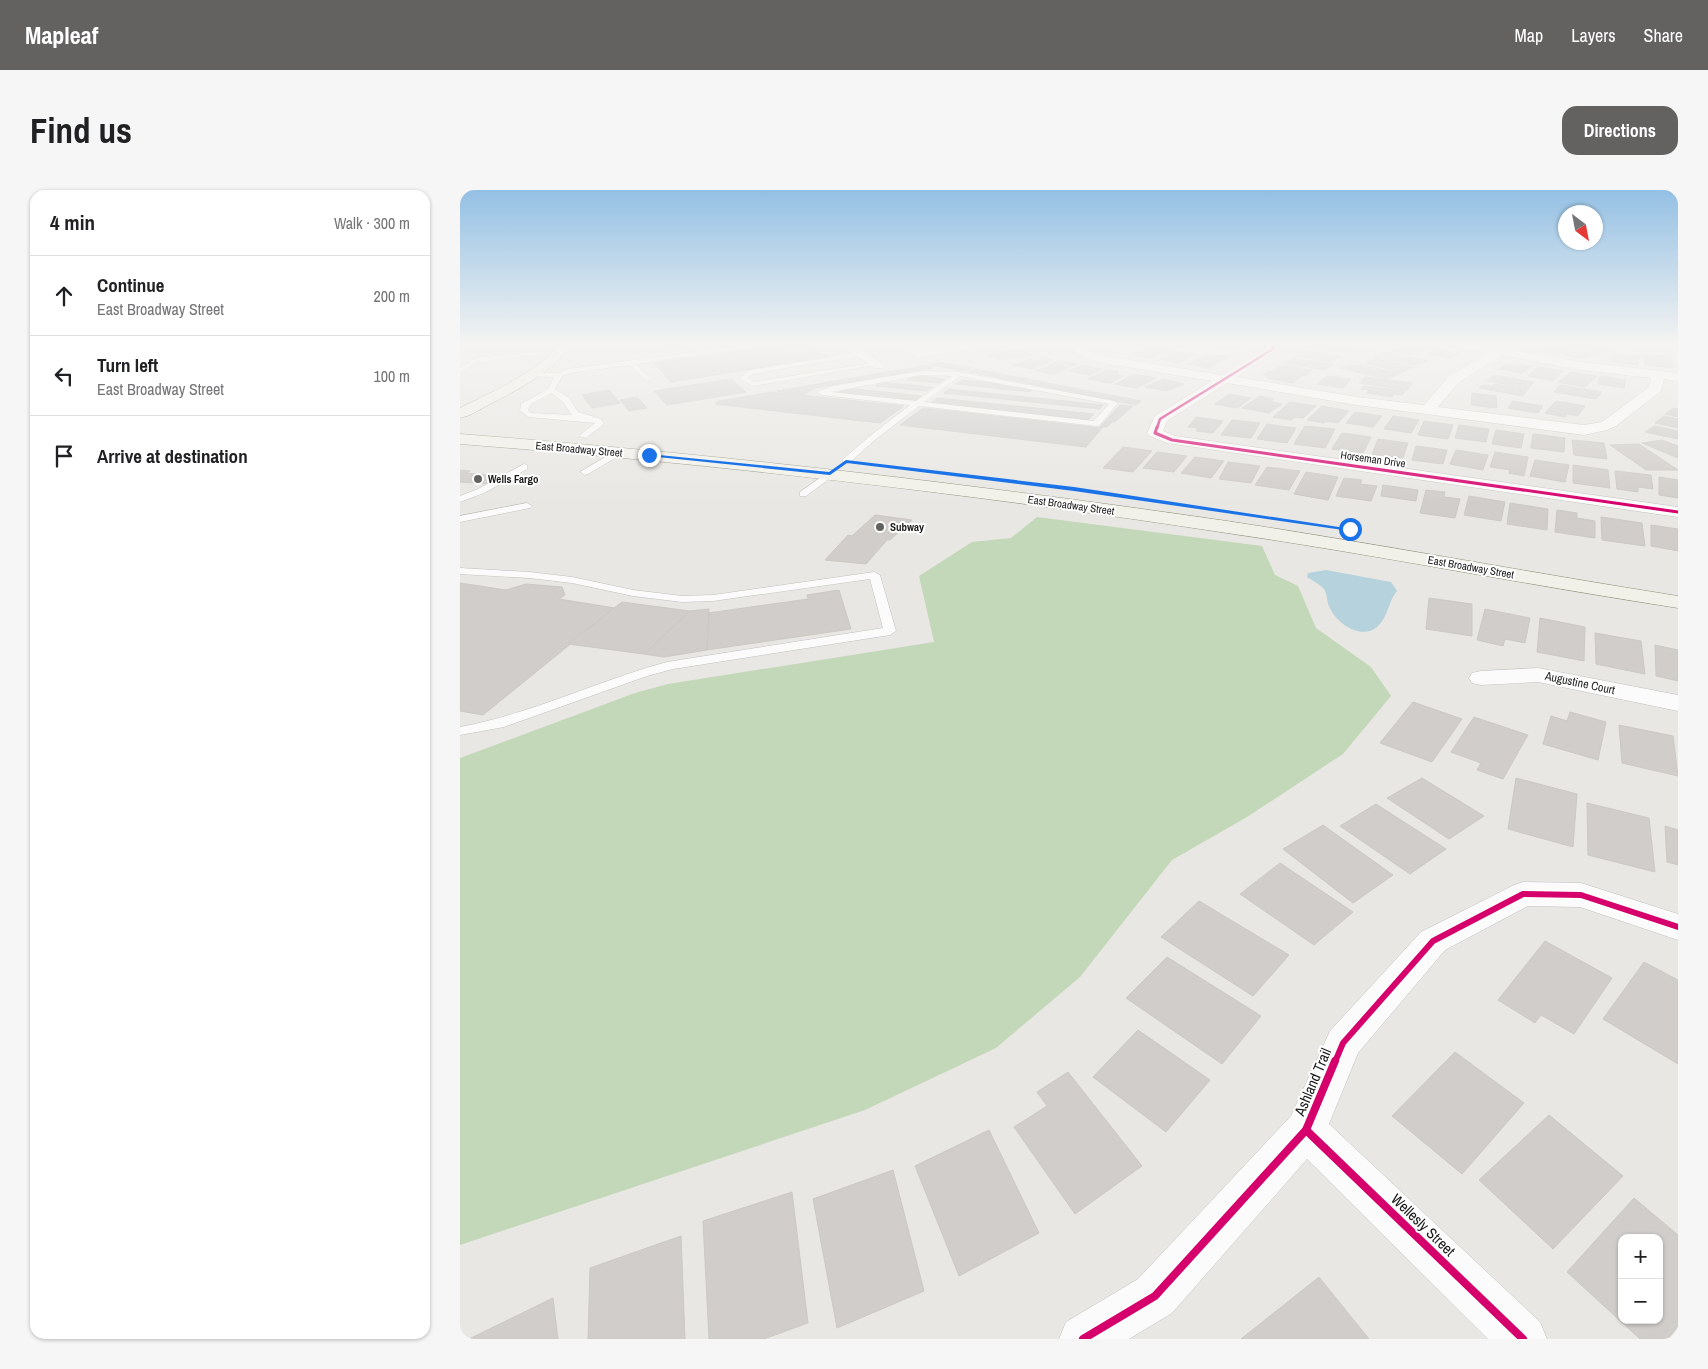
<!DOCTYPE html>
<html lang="en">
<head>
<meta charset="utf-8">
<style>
	:root { --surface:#fff; --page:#f6f6f6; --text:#202124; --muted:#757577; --line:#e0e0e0; --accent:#636261 }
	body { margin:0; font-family:"Archivo Narrow",sans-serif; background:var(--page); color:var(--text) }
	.controls { position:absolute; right:15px; bottom:15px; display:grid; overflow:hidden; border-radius:10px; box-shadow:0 1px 4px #0004 }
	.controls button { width:45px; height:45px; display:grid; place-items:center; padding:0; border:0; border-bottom:1px solid var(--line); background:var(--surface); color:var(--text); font:25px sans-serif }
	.compass { position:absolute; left:1098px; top:15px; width:45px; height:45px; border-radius:50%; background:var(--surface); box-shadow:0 1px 4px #0004; rotate:148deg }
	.stop { position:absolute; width:15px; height:15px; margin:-11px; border:4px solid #1a73e8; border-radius:50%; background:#fff }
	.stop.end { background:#1a73e8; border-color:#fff; box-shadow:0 1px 5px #0008 }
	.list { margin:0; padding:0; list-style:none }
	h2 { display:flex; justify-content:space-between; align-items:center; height:65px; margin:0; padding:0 20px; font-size:21px }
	h2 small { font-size:16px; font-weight:400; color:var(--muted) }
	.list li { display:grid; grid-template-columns:32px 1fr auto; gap:15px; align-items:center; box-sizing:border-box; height:80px; padding:0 20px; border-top:1px solid var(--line) }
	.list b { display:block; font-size:19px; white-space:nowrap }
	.list p { margin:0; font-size:16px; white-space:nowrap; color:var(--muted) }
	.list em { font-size:16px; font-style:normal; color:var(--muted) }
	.icon { flex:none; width:28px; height:28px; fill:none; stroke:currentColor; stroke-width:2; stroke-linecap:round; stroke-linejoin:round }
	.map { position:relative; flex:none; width:1218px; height:1149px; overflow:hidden; border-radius:15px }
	header { display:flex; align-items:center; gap:30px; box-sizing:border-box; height:70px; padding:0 25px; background:var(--accent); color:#fff }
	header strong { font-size:24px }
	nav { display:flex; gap:28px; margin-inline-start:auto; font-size:18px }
	.intro { display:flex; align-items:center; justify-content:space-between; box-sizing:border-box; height:120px; padding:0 30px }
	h1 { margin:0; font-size:35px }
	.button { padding:12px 22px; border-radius:15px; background:var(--accent); color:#fff; font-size:18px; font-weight:700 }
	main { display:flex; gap:30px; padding:0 30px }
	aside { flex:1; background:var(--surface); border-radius:15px; box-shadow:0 1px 4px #0004 }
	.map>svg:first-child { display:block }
</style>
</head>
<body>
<header>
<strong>Mapleaf</strong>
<nav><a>Map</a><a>Layers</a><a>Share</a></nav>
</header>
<div class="intro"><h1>Find us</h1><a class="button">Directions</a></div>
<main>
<aside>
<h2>4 min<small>Walk · 300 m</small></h2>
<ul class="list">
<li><svg class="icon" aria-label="ahead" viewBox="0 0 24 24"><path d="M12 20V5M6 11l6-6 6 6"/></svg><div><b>Continue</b><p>East Broadway Street</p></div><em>200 m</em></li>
<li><svg class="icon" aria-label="left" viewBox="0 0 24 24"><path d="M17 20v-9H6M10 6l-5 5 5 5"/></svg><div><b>Turn left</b><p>East Broadway Street</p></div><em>100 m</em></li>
<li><svg class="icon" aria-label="arrive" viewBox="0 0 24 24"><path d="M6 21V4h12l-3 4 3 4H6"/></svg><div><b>Arrive at destination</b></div></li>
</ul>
</aside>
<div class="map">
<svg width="1218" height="1149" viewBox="0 0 1218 1149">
	<rect width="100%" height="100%" fill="#e9e7e3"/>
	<path fill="#c3d8b8" d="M577,327l225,29 13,29 23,11 18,42 55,39 20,29 -48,58 -96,63 -75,43 -92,117 -84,71 -131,62 -405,135v-487l175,-65 33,-9 266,-42 -15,-66 53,-34 39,-4z"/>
	<path fill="#b6d3dd" d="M866,380l65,12 6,9c-8,9 -9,25 -18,34 -16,17 -43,-1 -50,-19 -3,-6 -1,-13 -6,-18 -4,-4 -11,-8 -16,-11l1,-4z"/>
	<g fill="#d0cdca" stroke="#ccc9c4" fill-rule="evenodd">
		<path d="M227,153h30l1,2 -54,7 -1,-2 1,-4z"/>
		<path d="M334,153h13l21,14 -157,25 -17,-19z"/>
		<path d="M652,153h32l4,1 -24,4z"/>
		<path d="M730,153h29l-19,6 -17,-4z"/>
		<path d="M762,153h15l10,1 -12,7 -22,-3z"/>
		<path d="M912,153h43l-26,5z"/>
		<path d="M1120,153l32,7 -13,4 -33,-7 5,-2 -8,-1z"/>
		<path d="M1139,153h28l4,1 -14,3z"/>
		<path d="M851,155h38l5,7 -39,-1z"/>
		<path d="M953,155l7,1 5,-1 12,2 -25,8 -19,-4z"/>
		<path d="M690,156l20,3 -19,9 -20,-3z"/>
		<path d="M1091,157l40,7 -7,5 -39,-8z"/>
		<path d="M560,159l12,6 -34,5 -12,-6z"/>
		<path d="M979,159l21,4 -11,5 -21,-4z"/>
		<path d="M843,160l37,6 -8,6 -38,-6z"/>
		<path d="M715,161l20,3 -15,9 -21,-4z"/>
		<path d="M927,162l40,9 -11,4 -41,-8z"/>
		<path d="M1154,163l26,3 -3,9 -27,-4z"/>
		<path d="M748,164l21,3 -20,11 -21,-4z"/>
		<path d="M1184,164l27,3 2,11 -28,-3z"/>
		<path d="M584,168l9,2 -20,9 -20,-4 16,-6 9,2z"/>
		<path d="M832,168l41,6 -8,6 -41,-7z"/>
		<path d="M917,169l37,8 -12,5 -37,-9z"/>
		<path d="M599,171l18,3 -23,10 -18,-3z"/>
		<path d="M479,172l33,6 -9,3 -32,-6z"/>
		<path d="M1047,174l10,2 4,-2 11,2 -10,7 -23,-4z"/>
		<path d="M468,175l5,3 -118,20 -11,7 -27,-4z"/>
		<path d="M622,175l20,4 -12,6 -21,-4z"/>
		<path d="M820,175l32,5 -7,6 -33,-5z"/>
		<path d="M889,175l8,1 4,-1 40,8 -13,6 -48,-11z"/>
		<path d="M1078,177l25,4 -10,10 -25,-5z"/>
		<path d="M516,179l165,32 -5,4 -167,-33z"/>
		<path d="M646,180l13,2 -4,2 9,2 -14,7 -22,-4z"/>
		<path d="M809,181l32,6 -9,6 -25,-5 4,-2 -8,-1z"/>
		<path d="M1111,182l26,4 -12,11 -27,-5z"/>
		<path d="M674,184l22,4 -19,10 -22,-4z"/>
		<path d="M454,185l31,4 -6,4 -32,-3z"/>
		<path d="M1033,185l41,7 -5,6 -42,-7z"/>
		<path d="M867,186l24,3 -8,9 -26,-4z"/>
		<path d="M1140,186l26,4 -2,8 -26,-4z"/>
		<path d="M905,187l47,6 -5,7 -48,-7z"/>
		<path d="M271,189l15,13 -79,13 -13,-14z"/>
		<path d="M703,189l21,5 -18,7 -21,-4z"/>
		<path d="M503,190l39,4 -2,1 32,5 -2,2 -75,-8z"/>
		<path d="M420,192l52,5 -6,4 -50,-5z"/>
		<path d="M1034,194l34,5 -5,7 -44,-8 4,-3 9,1z"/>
		<path d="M1100,195l42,7 -6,7 -42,-7z"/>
		<path d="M904,196l41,5 -3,4 -8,-1 -2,3 -25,-4 2,-3 -8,-1z"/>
		<path d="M386,198l75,8 -7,5 -77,-8z"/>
		<path d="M489,199l154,16 -3,4 -156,-16z"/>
		<path d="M149,200l11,13 -28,5 -10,-13z"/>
		<path d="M312,202l132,14 -24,17 -165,-19 4,-3z"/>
		<path d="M1012,203l24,3 1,12 -26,-3z"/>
		<path d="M769,204l22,4 -14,10 -22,-4z"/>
		<path d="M800,206l14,3 -4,2 12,3 -13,9 -27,-5z"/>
		<path d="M177,207l10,11 -18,3 -9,-11z"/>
		<path d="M477,208l157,16 -6,6 -157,-17z"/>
		<path d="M1053,211l30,5 -5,7 -30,-5z"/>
		<path d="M1096,211l29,5 -7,10 -10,-2 -3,3 -20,-4z"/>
		<path d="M830,212l26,4 -13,12 -8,-1 -4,3 -18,-3z"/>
		<path d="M660,215l13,1 -18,16h-3l-5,5h-7z"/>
		<path d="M862,216l27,5 -11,12 -12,-2 -2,2 -17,-3z"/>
		<path d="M463,218l179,20 -16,19 -186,-22z"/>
		<path d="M1214,218l4,1v8l-13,-3z"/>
		<path d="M895,222l27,4 -9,11 -27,-4z"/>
		<path d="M933,226l26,4 -8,13 -27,-4z"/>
		<path d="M1204,226l14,3v9l-23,-5z"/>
		<path d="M736,227l27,4 -10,12 -17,-2 2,-3 -10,-1z"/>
		<path d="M772,230l28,3 -9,15 -30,-3z"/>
		<path d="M964,231l29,4 -5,14 -30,-4z"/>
		<path d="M807,234l29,4 -9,15 -30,-4z"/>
		<path d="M999,235l30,4 -3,13 -31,-4z"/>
		<path d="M845,236l30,3 -10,19 -31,-4z"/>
		<path d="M1195,236l23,5v8l-33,-7z"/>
		<path d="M1036,240l28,4 -3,14 -29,-4z"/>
		<path d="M882,243l29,4 -8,16 -31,-4z"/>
		<path d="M1073,244l32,4 -1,14 -33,-4z"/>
		<path d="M918,249l30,4 -5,15 -31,-4z"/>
		<path d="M1112,250l32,3 3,16 -33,-4z"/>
		<path d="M1202,250l16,6v12l-36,-15z"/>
		<path d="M1179,254l39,26h-32l-36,-25z"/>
		<path d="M956,256l31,4 -4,14 -31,-4z"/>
		<path d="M663,257l29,4 -19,21 -30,-4z"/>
		<path d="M996,260l32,5 -5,15 -33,-6z"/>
		<path d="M697,262l30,4 -13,16 -31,-4z"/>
		<path d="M1035,262l33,5 -4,19 -15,-3 1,-3 -20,-3z"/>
		<path d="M735,267l29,4 -13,17 -30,-5z"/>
		<path d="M1075,270l34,5 -4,17 -35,-6z"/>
		<path d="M768,272l32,4 -9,17 -32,-4z"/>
		<path d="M1113,275l35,5 2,18 -37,-5z"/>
		<path d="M807,277l33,4 -11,19 -34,-5z"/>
		<path d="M0,280l10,1 -4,2 35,3 -14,8 -27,-2z"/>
		<path d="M1155,281l36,4 2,14 -15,-2v5l-21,-3z"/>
		<path d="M846,282l32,5 -10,23 -34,-6z"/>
		<path d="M1199,287l19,3v18l-19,-3z"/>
		<path d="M884,288l18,2 -2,4 17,2 -6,15 -35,-5z"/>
		<path d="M923,295l35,5 -2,11 -35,-5z"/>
		<path d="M966,300l19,2 -1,5 16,2 -5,19 -35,-5z"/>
		<path d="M1009,306l36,6 -4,19 -37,-6z"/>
		<path d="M1050,313l38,6 -1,21 -40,-6z"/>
		<path d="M1097,320l20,3v5l18,3v17l-40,-6z"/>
		<path d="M415,325l37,5 -22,20h-3l-21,24 -41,-4 23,-25 4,1z"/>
		<path d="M1141,327l41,6 3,23 -43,-6z"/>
		<path d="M1191,335l27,4v22l-27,-5z"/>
		<path d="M0,393l46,7 20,-6 36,3 3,8 -6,4 56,9 -132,107 -23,-4z"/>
		<path d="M379,400l12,39 -144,21 1,-37 100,-14 -1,-4z"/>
		<path d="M969,408l43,6v32l-46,-7z"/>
		<path d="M162,412l68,9 -46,43 -76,-10z"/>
		<path d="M249,419l-2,41 -43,7 -20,-3 46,-43z"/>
		<path d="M1025,419l45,9 -5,25 -20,-4 -2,7 -26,-6z"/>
		<path d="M1080,428l45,9 -1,34 -47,-9z"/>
		<path d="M1135,443l46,8 4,33 -49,-10z"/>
		<path d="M1195,455l23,5v31l-22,-5z"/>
		<path d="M953,512l49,17 -30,43 -52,-19z"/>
		<path d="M1110,522l36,10 -8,38 -55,-16 8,-28 16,5z"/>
		<path d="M1014,527l54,18 -25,44 -26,-9 4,-7 -30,-11z"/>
		<path d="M1159,535l54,11 5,40 -56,-13z"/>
		<path d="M962,588l62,38 -35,23 -62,-41z"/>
		<path d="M1056,588l61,16 -4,53 -65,-18z"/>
		<path d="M1127,613l62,15 6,54 -67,-17z"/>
		<path d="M916,614l70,45 -36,25 -70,-48z"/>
		<path d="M863,635l70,50 -40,28 -70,-54z"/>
		<path d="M1205,636l13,4v35l-11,-3z"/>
		<path d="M820,673l73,49 -39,33 -74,-51z"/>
		<path d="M739,711l90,54 -36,41 -92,-59z"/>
		<path d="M1085,751l67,37 -38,56 -33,-19 -6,8 -37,-23z"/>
		<path d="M707,767l94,59 -39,48 -96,-66z"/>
		<path d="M1184,772l34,18v84l-75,-45z"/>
		<path d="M678,840l72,50 -44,52 -73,-55z"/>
		<path d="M995,862l69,51 -62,71 -70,-58z"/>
		<path d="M608,882l74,94 -67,48 -61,-87 33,-21 -10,-14z"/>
		<path d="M1089,925l74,61 -70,73 -74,-69z"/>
		<path d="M529,940l50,103 -80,43 -44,-110z"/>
		<path d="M433,980l31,121 -87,37 -24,-129z"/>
		<path d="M332,1002l16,131 -44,16h-55l-6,-118z"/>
		<path d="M1174,1008l44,37v91l-10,13h-28l-73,-67zM1162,1048h37v82h-37z"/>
		<path d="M221,1046l4,103h-97l2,-71z"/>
		<path d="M859,1087l50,62h-128z"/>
		<path d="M93,1108l5,41h-89z"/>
	</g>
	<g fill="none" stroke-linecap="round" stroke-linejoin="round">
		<defs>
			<g id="lane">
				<path d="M0,153h32l-3,2 -29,2z"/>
				<path d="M300,153h16l-140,21 15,15 -4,2 -17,-16 -60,8 -8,3 -7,13 14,9 9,14 23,7 3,5 -18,14 -7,-2 16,-13 -66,-6 -9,-6 1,-7 27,-15 6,-12 -21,-1 -2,-1v-2h27l10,-4zM91,203l12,9 9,13 -41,-2 -3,-3 3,-6z"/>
				<path d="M74,162l3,2 -1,1 -59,7 -17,11v-5l15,-10z"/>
				<path d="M401,162l2,1v2l-111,19 -4,4 6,4 123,-20 3,2 -127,22 -14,-8 11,-8z"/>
				<path d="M461,181l38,1 155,29 4,2 -19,23h-3l-177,-20 -43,33 -27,24h-6v-4l27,-23 40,-31 -88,-10 -4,-2 1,-2 14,-5zM461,185l31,1 -36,25 -85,-9zM500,186l149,28 -15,17 -170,-19z"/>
				<path d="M159,259l4,3 -1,2 -34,20 -3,1 -5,-3z"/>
				<path d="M64,274l3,1v4l-43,24 -24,9v-6l18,-7z"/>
				<path d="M370,281l5,3 -2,2 -27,20h-6v-4z"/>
				<path d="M67,313l5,3 -2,2 -70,14v-6z"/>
				<path d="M0,378l69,4 43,5 61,13 49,6 31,-1 161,-23 6,3 16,56 -6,4 -217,34 -26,7 -143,51 -44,8v-8c71,-13 137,-46 207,-65l216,-34 -13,-49 -157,22 -31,1 -49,-6 -61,-13 -43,-5 -69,-4z"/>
			</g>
			<g id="street">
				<path d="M377,153h14l34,22 -2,3h-8z"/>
				<path d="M433,153h14l13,7 44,-7h27l-6,4 -67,11z"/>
				<path d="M807,153h12v6l-42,28 120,20 67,8 25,-29 39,-23 -36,-7 -2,-3h24l25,4 10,-1 2,4 63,11 104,12v8l-14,-2 -3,12 -45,35 -9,4 -23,5 -227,-30 -130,-22 -60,38 -4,10 12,5 503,71v10l-511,-74 -17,-7 -3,-3 8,-17 57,-35 -115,-19 -21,-8 -2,-3 6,-4 20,8 122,20 45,-27zM1042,165l72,14 77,9 -2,9 -47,35 -18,3 -146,-18 21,-25z"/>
				<path d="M1078,478l140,27v16l-140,-29 -57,3 -9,-2 -3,-5 3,-5 9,-2z"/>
				<path d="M1063,692l58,1 97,31v26l-98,-33 -52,-1 -83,44 -87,103 -29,71 211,198 7,17h-59l-181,-180 -135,154 -43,26h-70l7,-17 72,-43 153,-163 39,-85 91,-99 91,-46z"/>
			</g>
			<g id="secondary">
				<path d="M101,153h12c-21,29 -53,46 -85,62 -9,5 -18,11 -28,13v-10c36,-18 74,-34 101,-65z"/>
				<path d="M0,244c257,20 512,50 767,87 151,23 300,51 451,75v12c-151,-23 -300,-53 -451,-75 -255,-39 -510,-69 -767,-89z"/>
			</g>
		</defs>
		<use href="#lane" stroke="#c2c1bf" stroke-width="1"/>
		<use href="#street" stroke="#c2c1bf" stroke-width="1"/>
		<use href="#secondary" stroke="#90927c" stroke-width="1"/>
		<use href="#lane" fill="#fcfbfb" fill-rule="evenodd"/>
		<use href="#street" fill="#fcfbfb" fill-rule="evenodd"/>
		<use href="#secondary" fill="#f2f1e9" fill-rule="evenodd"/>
		<defs>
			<path id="cycleway-far3" d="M697,238l3,-9 113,-70v-6"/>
			<path id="cycleway-far2" d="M697,237l-2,6 17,7 506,72"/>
			<path id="cycleway-far1" d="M875,872l8,-19 90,-102 90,-47 58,1 97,32"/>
			<g id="cycleway">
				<path d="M846,940l217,209"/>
				<path d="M623,1149l72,-43 151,-166 29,-69"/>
			</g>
		</defs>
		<use href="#cycleway-far3" stroke="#fff" stroke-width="4"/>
		<use href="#cycleway-far2" stroke="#fff" stroke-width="5"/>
		<use href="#cycleway-far1" stroke="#fff" stroke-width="9"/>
		<use href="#cycleway" stroke="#fff" stroke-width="11"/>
		<use href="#cycleway-far3" stroke="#d6006c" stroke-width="2.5"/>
		<use href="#cycleway-far2" stroke="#d6006c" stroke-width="3"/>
		<use href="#cycleway-far1" stroke="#d6006c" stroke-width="6"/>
		<use href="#cycleway" stroke="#d6006c" stroke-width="8"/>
	</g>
	<linearGradient id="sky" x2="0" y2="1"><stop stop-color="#94c0e4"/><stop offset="0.49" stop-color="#f5f4f2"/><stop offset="1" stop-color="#f5f4f2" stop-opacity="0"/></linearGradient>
	<rect width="1218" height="314" fill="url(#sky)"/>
	<path fill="#1a73e8" d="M189,264l180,18 17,-12 228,27 278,42 -2,2 -276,-40 -227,-28 -17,12 -182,-19z"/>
	<g fill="#636261" stroke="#fff" stroke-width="2">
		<circle cx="18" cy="289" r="5"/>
		<circle cx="420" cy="337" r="5"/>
	</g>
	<g text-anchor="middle" stroke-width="4" stroke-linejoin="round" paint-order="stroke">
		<g font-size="11" fill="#1b1b1b" stroke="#fff">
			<text transform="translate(119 259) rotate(5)" y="4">East Broadway Street</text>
			<text transform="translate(913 269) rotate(8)" y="4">Horseman Drive</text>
			<text transform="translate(611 315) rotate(8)" y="4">East Broadway Street</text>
			<text transform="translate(1011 377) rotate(10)" y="4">East Broadway Street</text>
		</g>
		<g font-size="11" font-weight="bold" fill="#1b1b1b" stroke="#fff" text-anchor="start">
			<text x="28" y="293">Wells Fargo</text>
			<text x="430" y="341">Subway</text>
		</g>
		<g font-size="12" fill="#1b1b1b" stroke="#fff">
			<text transform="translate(1120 493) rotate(12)" y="4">Augustine Court</text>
		</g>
		<g font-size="15" fill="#1b1b1b" stroke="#fff">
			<text transform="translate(853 892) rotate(-67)" y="5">Ashland Trail</text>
			<text transform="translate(963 1035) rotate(44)" y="5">Wellesly Street</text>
		</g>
	</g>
</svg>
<div class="controls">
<button>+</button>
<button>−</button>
</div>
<svg class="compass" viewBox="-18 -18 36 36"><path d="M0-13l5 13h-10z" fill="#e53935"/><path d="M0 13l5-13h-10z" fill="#757577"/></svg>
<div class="stop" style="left:890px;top:339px"></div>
<div class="stop end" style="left:189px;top:265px"></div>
</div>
</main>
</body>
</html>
